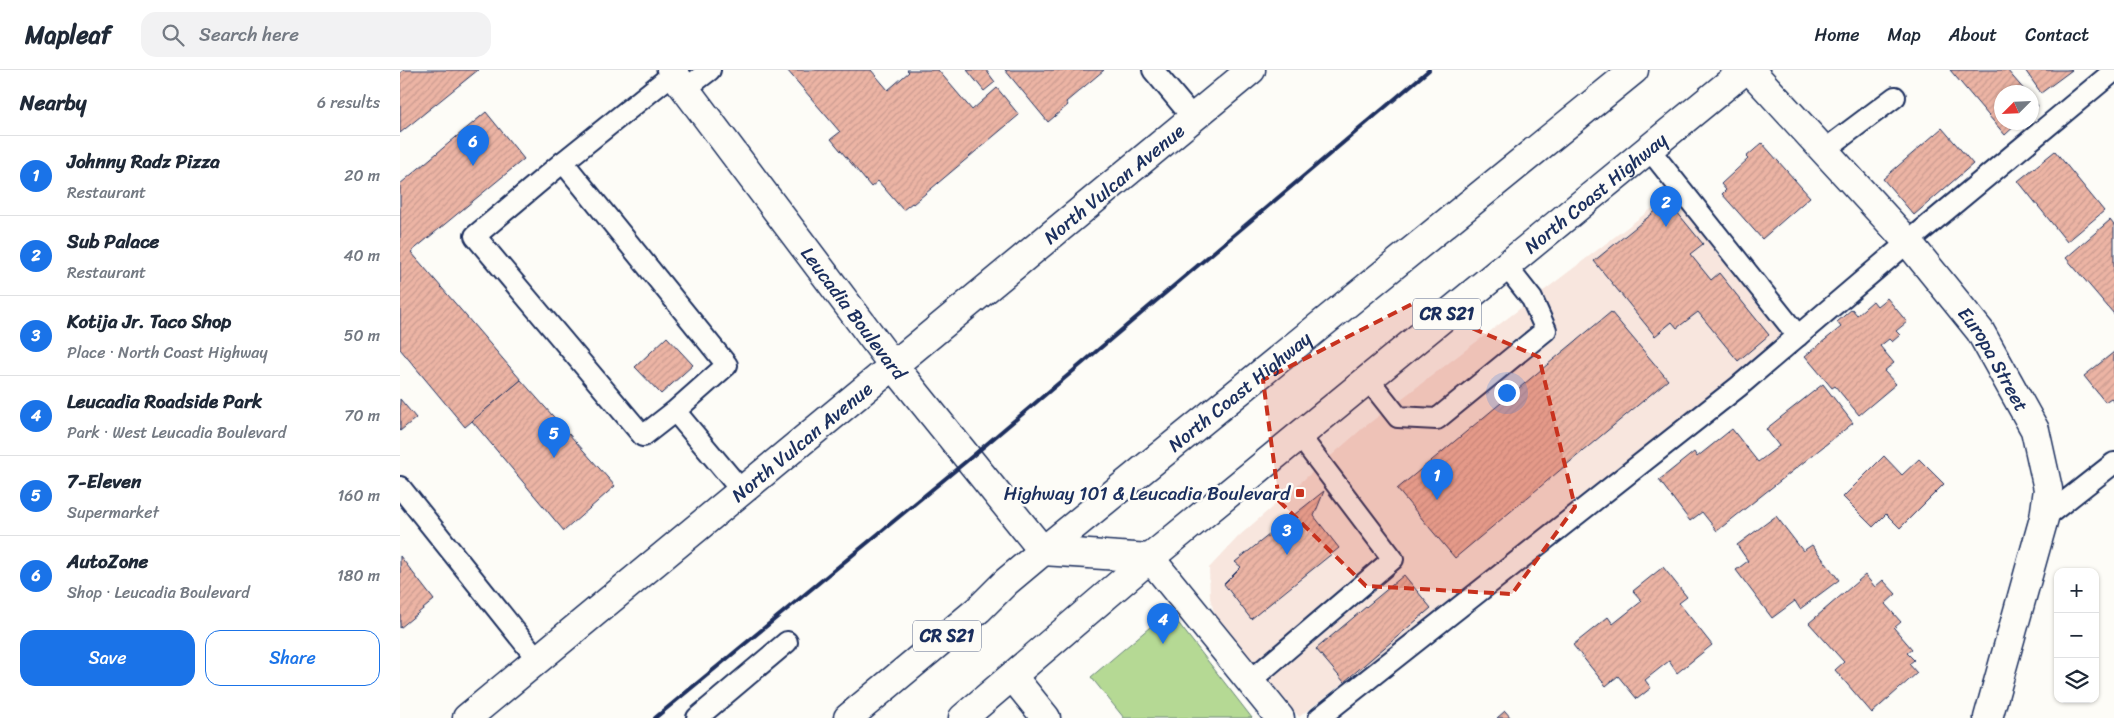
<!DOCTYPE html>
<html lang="en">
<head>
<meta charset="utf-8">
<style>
	:root { --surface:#fff; --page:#f2f2f3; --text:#1f2937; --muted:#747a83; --line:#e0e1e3; --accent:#1a73e8 }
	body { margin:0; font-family:Sriracha,sans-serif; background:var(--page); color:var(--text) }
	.controls { position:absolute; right:15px; bottom:15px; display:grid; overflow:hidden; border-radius:10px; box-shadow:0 1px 4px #0004 }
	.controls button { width:45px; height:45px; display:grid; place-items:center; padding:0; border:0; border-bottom:1px solid var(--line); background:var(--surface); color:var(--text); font:25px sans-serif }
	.compass { position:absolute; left:1594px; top:15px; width:45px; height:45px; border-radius:50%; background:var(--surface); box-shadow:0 1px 4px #0004; rotate:246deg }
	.you { position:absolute; left:1106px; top:322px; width:18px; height:18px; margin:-12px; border:4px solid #fff; border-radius:50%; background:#1a73e8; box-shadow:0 0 0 8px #1a73e833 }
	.badge { display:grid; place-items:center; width:32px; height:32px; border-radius:50%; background:var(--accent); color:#fff; font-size:16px; font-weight:700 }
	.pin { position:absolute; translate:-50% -41px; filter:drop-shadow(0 1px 2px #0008) }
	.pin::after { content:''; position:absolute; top:26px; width:18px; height:15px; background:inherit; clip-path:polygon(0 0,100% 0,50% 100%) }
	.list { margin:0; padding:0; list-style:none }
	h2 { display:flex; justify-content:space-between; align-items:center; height:65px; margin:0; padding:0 20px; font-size:21px }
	h2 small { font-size:16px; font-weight:400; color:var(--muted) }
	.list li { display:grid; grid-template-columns:32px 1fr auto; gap:15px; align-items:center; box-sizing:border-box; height:80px; padding:0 20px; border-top:1px solid var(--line) }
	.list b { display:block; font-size:19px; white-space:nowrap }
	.list p { margin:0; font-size:16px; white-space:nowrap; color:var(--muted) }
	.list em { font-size:16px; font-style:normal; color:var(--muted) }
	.actions { display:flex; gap:10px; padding:15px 20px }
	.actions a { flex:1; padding:11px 0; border:1px solid var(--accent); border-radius:15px; text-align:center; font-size:18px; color:var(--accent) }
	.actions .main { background:var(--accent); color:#fff }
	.icon { flex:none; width:28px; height:28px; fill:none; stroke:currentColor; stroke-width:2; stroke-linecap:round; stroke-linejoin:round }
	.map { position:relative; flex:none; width:1714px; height:648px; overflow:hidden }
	header { display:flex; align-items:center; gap:30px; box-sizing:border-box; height:70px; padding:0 25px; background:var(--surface); border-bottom:1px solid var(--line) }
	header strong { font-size:24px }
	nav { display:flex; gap:28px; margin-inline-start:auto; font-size:18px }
	.search { width:350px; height:45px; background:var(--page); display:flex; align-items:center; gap:12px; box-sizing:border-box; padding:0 18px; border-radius:15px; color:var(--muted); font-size:19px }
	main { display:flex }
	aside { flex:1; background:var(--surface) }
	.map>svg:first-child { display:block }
</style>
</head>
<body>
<header>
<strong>Mapleaf</strong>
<div class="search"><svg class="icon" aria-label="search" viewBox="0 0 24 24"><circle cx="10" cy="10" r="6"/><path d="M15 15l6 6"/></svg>Search here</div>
<nav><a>Home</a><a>Map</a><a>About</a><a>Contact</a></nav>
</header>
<main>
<aside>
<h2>Nearby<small>6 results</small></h2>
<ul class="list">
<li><span class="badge">1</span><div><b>Johnny Radz Pizza</b><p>Restaurant</p></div><em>20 m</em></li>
<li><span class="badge">2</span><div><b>Sub Palace</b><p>Restaurant</p></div><em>40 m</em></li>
<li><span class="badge">3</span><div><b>Kotija Jr. Taco Shop</b><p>Place · North Coast Highway</p></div><em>50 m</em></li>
<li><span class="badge">4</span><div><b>Leucadia Roadside Park</b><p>Park · West Leucadia Boulevard</p></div><em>70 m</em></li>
<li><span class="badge">5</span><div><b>7-Eleven</b><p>Supermarket</p></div><em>160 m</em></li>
<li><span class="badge">6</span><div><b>AutoZone</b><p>Shop · Leucadia Boulevard</p></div><em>180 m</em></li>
</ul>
<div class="actions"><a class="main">Save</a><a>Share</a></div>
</aside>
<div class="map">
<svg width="1714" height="648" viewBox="0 0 1714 648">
	<defs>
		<pattern id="building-hatch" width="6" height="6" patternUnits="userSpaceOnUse" patternTransform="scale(1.25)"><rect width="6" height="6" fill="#ecb4a4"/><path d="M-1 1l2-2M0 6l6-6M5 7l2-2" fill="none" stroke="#ca9b90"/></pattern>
	</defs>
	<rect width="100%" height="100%" fill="#fdfcf7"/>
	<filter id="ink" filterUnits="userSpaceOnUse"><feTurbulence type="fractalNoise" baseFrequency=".02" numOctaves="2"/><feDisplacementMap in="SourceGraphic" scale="10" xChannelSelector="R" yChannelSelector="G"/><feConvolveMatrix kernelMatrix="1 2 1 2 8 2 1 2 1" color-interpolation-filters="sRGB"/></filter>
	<g filter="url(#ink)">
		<path fill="#f8e6de" d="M1271,124l26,26 88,117 -158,128 -328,252 -84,-101 -5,-18 -1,-30 30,-32 124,-108z"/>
		<path fill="#b5d994" stroke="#688479" d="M769,541l83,107h-128l-33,-41z"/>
		<g fill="url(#building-hatch)" stroke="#1b2f5e">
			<path d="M4,0h74l-78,63v-60z"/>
			<path d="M387,0h84l17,20 21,-18 -2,-2h31l34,40 25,-22 22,27 -106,89 -1,-1 -9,7 -25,-29 -7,6 -40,-48 9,-7z"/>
			<path d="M567,0h19l9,12 -11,9z"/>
			<path d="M605,0h99l-38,32 2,3 -20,17z"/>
			<path d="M1550,0h57l19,22h-24v30h17l-14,13z"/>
			<path d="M1625,0h47l-31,23z"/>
			<path d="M1632,28l6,8 -6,6z"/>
			<path d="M86,42l38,47 -113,93 110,128 -56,47 -65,-78v-165z"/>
			<path d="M1542,58l31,36 -59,51 -31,-36z"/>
			<path d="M1362,73l48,54 -48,42 -40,-45 4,-4 -5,-6 27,-25 -2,-2z"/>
			<path d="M1655,81l49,60 -37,31 -49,-61z"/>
			<path d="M1268,131l35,43 -13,10 21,26 8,-7 50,62 -31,26 -40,-49 -21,16 -5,-6 -17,14 -61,-75z"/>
			<path d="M1710,150l4,5v89l-48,-56z"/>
			<path d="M1487,228l20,24 -11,9 4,4 -8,7 -3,-3 -9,7 14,17 -10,8 12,13 -37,31 -24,-29 -3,2 -27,-32 36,-29 -4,-5 15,-13 5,6 16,-14 4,5z"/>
			<path d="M1211,242l57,68 -213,178 -58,-69z"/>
			<path d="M267,267l26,28 -32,29 -26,-27z"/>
			<path d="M1714,282v50l-3,-4 -6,4 -21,-26z"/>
			<path d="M121,310l94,106 -51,45 -92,-110z"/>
			<path d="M1423,314l30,39 -136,108 -15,-19 -12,9 -31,-41 35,-28 3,5 35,-28 26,33 21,-16 -13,-17z"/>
			<path d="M0,329l16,19 -16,13z"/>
			<path d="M1484,386l18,19 17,-16 25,25 -44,44 -14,-14 -13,13 -30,-30z"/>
			<path d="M924,421l-10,25 25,32 -88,71 -27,-35 17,-17 -6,-5z"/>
			<path d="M1376,446l27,35 9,-6 27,35 -39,29 -5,-8 -23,17 -36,-48 12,-9 -11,-16z"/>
			<path d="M0,486l34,44 -34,28z"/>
			<path d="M1263,497l24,30 -8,6 33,42 -35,28 -8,-12 -24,19 6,8 -14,11 -19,-23 -12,10 -33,-41 35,-28 5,7 29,-23 -9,-10z"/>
			<path d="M1004,505l27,33 -87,74 -28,-33z"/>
			<path d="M1465,505l10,12 8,-7 13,14 -11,10 16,18 -7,6 18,21 -5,4 7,7 -5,4 8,9 -45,40 -37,-43 9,-8 -35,-39z"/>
			<path d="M1105,641l6,7h-14z"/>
		</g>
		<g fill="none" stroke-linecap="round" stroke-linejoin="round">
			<defs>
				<g id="service">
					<path d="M753,0l40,48"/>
					<path d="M285,19l25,-19"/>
					<path d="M1249,79l149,187"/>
					<path d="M1423,81l72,-54"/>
					<path d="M163,92l111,-89"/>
					<path d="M968,309l30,38 39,2 109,-89 -14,-31 -26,-33"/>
					<path d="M275,341l-32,25 -168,-200 88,-74 164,203 -52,46 66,79"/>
					<path d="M0,417l138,173"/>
					<path d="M1644,448l70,-55"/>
					<path d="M850,611l143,-122 -94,-124"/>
					<path d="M297,648l90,-76"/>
					<path d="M919,648l419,-331 170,-145 206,-171"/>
				</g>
				<g id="minor">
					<path id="s1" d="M1350,0l158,172 72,89 55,99 13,59 -4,29 -56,200"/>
				</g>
				<g id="tertiary">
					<path d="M750,488l130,160"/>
					<path d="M613,607l33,41"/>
				</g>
				<g id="secondary">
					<path id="s2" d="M67,648l784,-648"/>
				</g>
				<g id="primary">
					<path id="s3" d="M271,0l222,295 150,186"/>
					<path d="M643,481l107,7"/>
					<path id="s4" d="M448,648l131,-109 27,-27 37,-31 591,-481"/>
					<path id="s5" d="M563,648l187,-160 595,-488"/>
				</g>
			</defs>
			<use href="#service" stroke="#1b2f5e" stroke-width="24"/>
			<use href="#minor" stroke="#1b2f5e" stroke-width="31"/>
			<use href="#tertiary" stroke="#1b2f5e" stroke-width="31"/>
			<use href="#secondary" stroke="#1b2f5e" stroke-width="31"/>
			<use href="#primary" stroke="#1b2f5e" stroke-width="31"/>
			<use href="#service" stroke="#fdfcf7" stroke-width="20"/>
			<use href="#minor" stroke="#fdfcf7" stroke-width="28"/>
			<use href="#tertiary" stroke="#fdfcf7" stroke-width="28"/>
			<use href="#secondary" stroke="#fdfcf7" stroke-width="28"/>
			<use href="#primary" stroke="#fdfcf7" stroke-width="28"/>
			<path stroke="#1b2f5e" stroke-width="4" d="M255,648l314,-259 460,-389"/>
		</g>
	</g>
	<path fill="#c8321e" fill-opacity="0.2" stroke="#c8321e" stroke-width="4" stroke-dasharray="10 6" stroke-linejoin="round" d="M1014,233l125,54 36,150 -63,87 -146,-8 -87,-85 -16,-121z"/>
	<rect fill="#c8321e" stroke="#fdfcf7" stroke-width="2" x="895" y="418" width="10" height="10" rx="2.5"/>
	<g text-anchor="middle" stroke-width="5" stroke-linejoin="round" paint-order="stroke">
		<g fill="#fdfcf7" stroke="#5f6c8c" stroke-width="1">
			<rect x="1013" y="228.5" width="68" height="31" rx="4"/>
			<rect x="513" y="550.5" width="68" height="31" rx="4"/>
		</g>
		<g font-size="18" font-weight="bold" fill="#1b2f5e">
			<text x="1047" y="250">CR S21</text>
			<text x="547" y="572">CR S21</text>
		</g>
		<g font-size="19" fill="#1b2f5e" stroke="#fdfcf7">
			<text dy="7" stroke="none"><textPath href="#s2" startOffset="839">North Vulcan Avenue</textPath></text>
			<text dy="7" stroke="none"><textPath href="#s5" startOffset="822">North Coast Highway</textPath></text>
			<text dy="7" stroke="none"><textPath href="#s3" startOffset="304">Leucadia Boulevard</textPath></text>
			<text dy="7" stroke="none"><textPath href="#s1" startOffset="379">Europa Street</textPath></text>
			<text dy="7" stroke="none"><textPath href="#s4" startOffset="510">North Coast Highway</textPath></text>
			<text dy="7" stroke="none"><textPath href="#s2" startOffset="434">North Vulcan Avenue</textPath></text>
		</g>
		<g font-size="19" fill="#1b2f5e" stroke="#fdfcf7" text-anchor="end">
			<text x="890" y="430">Highway 101 &amp; Leucadia Boulevard</text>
		</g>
	</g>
</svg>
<div class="controls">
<button>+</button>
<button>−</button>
<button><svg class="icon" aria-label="layers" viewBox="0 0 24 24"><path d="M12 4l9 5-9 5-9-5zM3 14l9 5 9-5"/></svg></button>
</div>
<svg class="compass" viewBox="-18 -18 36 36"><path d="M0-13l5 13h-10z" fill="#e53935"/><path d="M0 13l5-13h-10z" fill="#747a83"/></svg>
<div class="you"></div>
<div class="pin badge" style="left:1037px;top:430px">1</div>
<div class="pin badge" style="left:1266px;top:157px">2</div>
<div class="pin badge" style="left:887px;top:485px">3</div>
<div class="pin badge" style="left:763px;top:574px">4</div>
<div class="pin badge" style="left:154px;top:388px">5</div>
<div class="pin badge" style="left:73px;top:96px">6</div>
</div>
</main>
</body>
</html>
